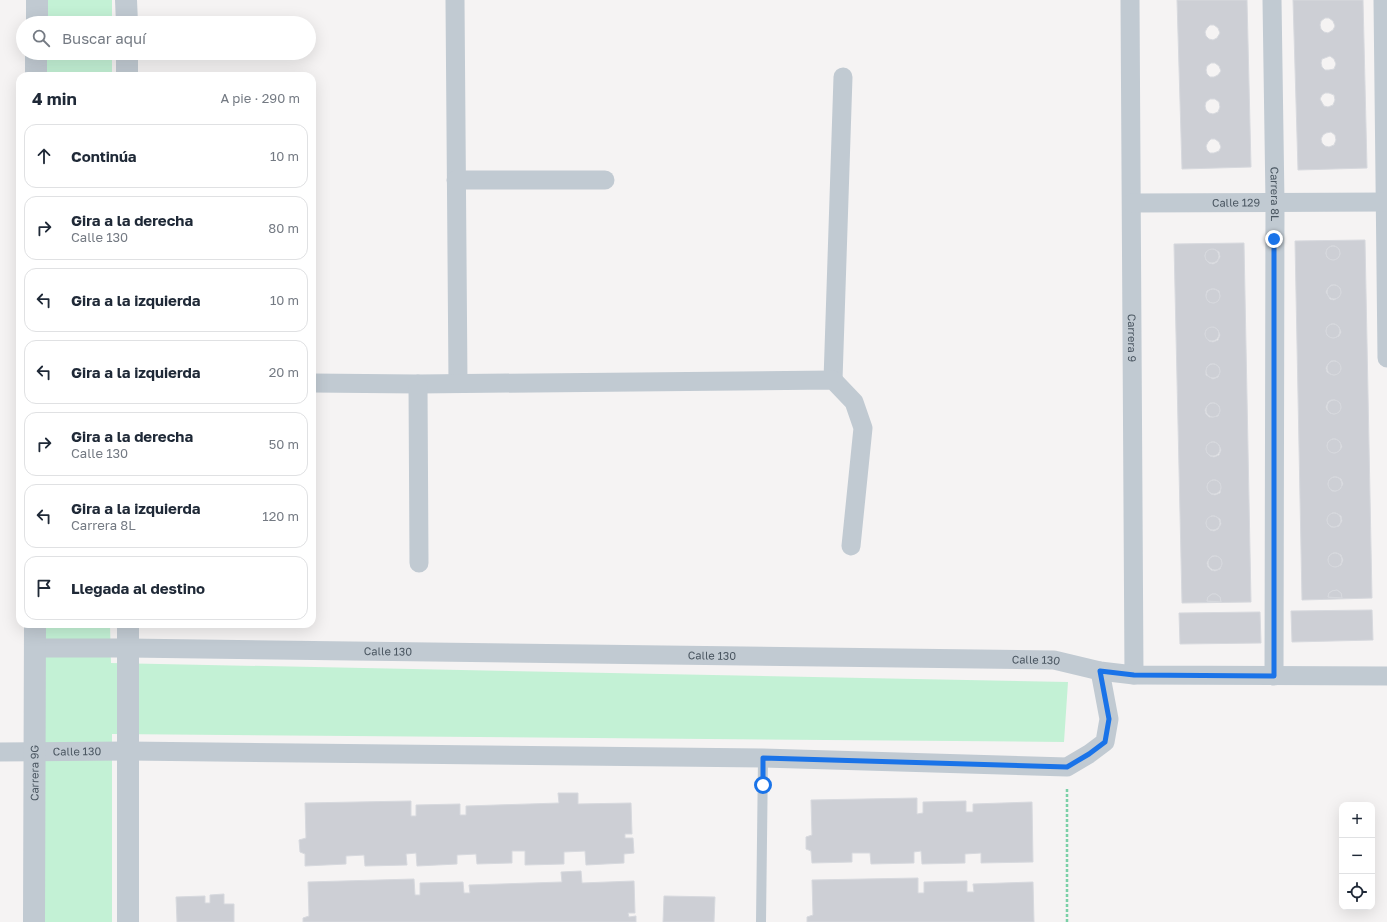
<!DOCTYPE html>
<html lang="es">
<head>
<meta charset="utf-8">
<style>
	:root { --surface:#fff; --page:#f2f2f3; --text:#1f2937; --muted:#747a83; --line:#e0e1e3 }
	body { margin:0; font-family:"Golos Text",sans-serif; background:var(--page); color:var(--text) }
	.controls { position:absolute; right:12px; bottom:12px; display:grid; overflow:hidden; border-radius:8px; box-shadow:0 4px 16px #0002 }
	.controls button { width:36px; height:36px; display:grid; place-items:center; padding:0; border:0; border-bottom:1px solid var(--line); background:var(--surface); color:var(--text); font:20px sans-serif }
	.stop { position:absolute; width:12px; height:12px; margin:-9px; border:3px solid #1a73e8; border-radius:50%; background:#fff }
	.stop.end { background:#1a73e8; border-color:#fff; box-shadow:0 1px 4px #0008 }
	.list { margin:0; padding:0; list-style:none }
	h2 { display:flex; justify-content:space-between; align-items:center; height:52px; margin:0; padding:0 16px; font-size:17px }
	h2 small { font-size:13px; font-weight:400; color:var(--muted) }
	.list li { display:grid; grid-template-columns:26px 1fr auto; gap:12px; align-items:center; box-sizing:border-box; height:64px; margin:0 8px 8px; padding:0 8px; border:1px solid var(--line); border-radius:12px }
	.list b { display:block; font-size:15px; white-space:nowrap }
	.list p { margin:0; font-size:13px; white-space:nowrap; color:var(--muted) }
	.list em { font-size:13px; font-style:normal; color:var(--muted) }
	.icon { flex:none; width:22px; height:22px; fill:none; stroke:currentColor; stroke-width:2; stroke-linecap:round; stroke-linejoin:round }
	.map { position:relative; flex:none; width:1387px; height:922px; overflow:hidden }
	.search { position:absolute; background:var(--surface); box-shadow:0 4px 16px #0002; left:16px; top:16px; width:300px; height:44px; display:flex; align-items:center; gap:10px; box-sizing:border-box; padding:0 14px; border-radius:22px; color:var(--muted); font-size:15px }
	.panel { position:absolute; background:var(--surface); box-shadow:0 4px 16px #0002; left:16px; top:72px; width:300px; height:556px; border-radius:12px }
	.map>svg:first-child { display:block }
</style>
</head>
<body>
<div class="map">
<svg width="1387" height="922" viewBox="0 0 1387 922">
	<rect width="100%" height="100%" fill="#f5f3f3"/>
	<g fill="#c3f1d5">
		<rect x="47" y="0" width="65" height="23"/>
		<rect x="46" y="53" width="66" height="23"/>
		<path d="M44,624h66l1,39 957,19 -4,60 -952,-8v188h-68z"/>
	</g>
	<g fill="#cdcfd5" stroke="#d7d9de" fill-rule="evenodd">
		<path d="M1177,0h70l4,167 -69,2zM1210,25h4l4,3 2,5 -3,5 -4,2 -4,-1 -3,-3 -1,-4 2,-4zM1211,63h4l4,3 2,5 -3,4 -4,2h-4l-3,-3 -1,-4 1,-4zM1210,99h5l4,3 1,5 -2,5 -5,2 -4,-1 -3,-3 -1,-4 1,-4zM1211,139h4l4,3 2,5 -2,4 -5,2h-4l-3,-3 -1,-4 2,-4z"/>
		<path d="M1293,0h70l4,168 -69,2zM1325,18h4l4,3 2,5 -2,4 -5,3 -4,-1 -3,-3 -1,-4 1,-4zM1330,56l4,3 2,5 -2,5 -5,1h-4l-3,-3 -1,-4 1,-4zM1325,93h4l5,2 1,5 -2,5 -5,2 -4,-1 -4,-7 2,-4zM1331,132l4,3 1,5 -2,5 -5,2 -4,-1 -3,-3 -1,-4 2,-4 3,-2z"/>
		<path d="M1365,240l7,358 -70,2 -7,-359zM1331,246h4l4,3 1,5 -2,4 -4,2 -4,-1 -3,-2 -1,-4 1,-4zM1331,285h5l4,3 1,5 -2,4 -5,3 -4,-1 -4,-7 2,-4zM1331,324h4l4,3 2,5 -2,4 -5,2 -4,-1 -3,-2 -1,-4 1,-4zM1331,361h5l3,3 2,5 -2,4 -5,2 -4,-1 -3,-2 -1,-4 2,-4zM1331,400h4l5,3 1,5 -2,4 -5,2 -4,-1 -3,-3 -1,-3 2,-5zM1332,439h4l4,3 2,5 -3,4 -4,2 -4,-1 -4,-6 1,-4zM1333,477h4l4,2 2,5 -3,5 -4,2h-4l-4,-7 1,-4zM1332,513h4l5,3 1,5 -3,5 -4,1h-4l-3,-3 -1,-4 2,-4zM1333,553h4l4,2 2,5 -2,5 -5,2 -4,-1 -4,-6 1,-4zM1337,590l4,3 1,5 -14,-1 1,-4 3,-2z"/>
		<path d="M1244,243l7,359 -69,1 -8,-359zM1214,249l5,3 1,5 -3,5 -4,2 -4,-1 -3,-3 -1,-4 1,-4 4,-2zM1211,289h4l4,2 1,5 -2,5 -4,2 -5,-1 -2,-3 -1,-4 1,-4zM1214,327l4,3 2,5 -2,5 -5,2 -4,-1 -4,-7 1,-4 4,-2zM1210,364h5l4,3 1,5 -2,5 -5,2 -7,-4v-4l1,-4zM1210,403h5l4,3 1,5 -2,5 -5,1h-4l-3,-3 -1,-4 2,-4zM1211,442h4l4,3 2,5 -2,5 -5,2 -4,-1 -3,-3 -1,-4 1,-4zM1212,480h4l4,3 1,5 -1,5 -5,2 -4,-1 -3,-3 -1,-4 1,-4zM1211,516h4l5,3 1,5 -3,5 -4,2 -4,-1 -3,-3 -1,-4 2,-4zM1212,556h5l4,3 1,5 -2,5 -5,2 -4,-1 -3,-3 -1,-4 2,-4zM1212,594h4l4,3 1,5 -14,-1 1,-4z"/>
		<circle cx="1333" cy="253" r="7"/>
		<circle cx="1212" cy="256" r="7"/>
		<circle cx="1334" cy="292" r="7"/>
		<circle cx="1213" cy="296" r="7"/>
		<circle cx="1333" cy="331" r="7"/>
		<circle cx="1212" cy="334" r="7"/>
		<circle cx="1334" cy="368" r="7"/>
		<circle cx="1213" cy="371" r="7"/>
		<circle cx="1334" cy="407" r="7"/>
		<circle cx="1213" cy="410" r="7"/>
		<circle cx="1334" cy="446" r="7"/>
		<circle cx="1213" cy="449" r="7"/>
		<circle cx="1335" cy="484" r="7"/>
		<circle cx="1214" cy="487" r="7"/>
		<circle cx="1334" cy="520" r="7"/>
		<circle cx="1213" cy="523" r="7"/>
		<circle cx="1335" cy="560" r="7"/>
		<circle cx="1215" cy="563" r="7"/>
		<path d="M1337,590l4,3 1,5 -14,-1 1,-4 3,-2z"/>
		<path d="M1212,594h4l4,3 1,5 -14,-1 1,-4z"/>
		<path d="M1372,610l1,30 -81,2 -1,-31z"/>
		<path d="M1260,612l1,31 -81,1 -1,-31z"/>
		<path d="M558,793h20v11l53,-1 1,31h-7v4h8l1,15 -10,1v9l-38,2 -1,-14 -21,1v12l-39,1v-14h-13v12l-35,1 -1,-10 -19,1v9l-40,2 -1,-13 -10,1 1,11 -42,1 -1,-11 -18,1v8l-41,2v-12l-5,-2 -1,-12 7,-2 -1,-35 106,-2v15h5v-11l44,-1v11h6v-9l93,-3z"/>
		<path d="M917,798v16l6,-1v-11l43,-1v11h7v-8l59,-2 1,60 -52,1v-10l-16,1v9l-43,1 -1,-13 -7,1v11l-43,1 -1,-11h-18v9l-40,1 -1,-12 -5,-2v-12l6,-2 -1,-35z"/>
		<path d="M581,871l1,12 52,-2 1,32h-7l1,4 7,-1v6h-333v-4l6,-2 -1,-34 106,-3 1,16h5v-12l43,-1 1,11h6l-1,-8 93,-3 -1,-10z"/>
		<path d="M918,878v15h6v-11l43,-1v11h7l-1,-8 60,-2 1,40h-227v-5l6,-2 -1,-35z"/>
		<path d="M224,894v10h10v18h-57l-1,-25 29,-1v7h5v-8z"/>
		<path d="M664,896l51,1 -1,25h-51z"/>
	</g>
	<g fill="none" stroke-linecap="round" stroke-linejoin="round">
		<path stroke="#7ad0a6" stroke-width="2.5" stroke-dasharray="3 2" stroke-linecap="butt" d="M1067,789v133"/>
		<path stroke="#c1cad2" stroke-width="10" d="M761,922l2,-164"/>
		<g stroke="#c1cad2" stroke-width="19">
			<path d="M455,0l3,383"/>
			<path id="s1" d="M1130,0l4,675"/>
			<path id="s2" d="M1272,0l3,202 -1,474"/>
			<path d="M1383,0l4,358"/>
			<path d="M456,180h149"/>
			<path id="s3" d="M1132,203l255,-1"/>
			<path d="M833,380l10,-303"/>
			<path d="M312,383l106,1 415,-4 21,22 9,26 -12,118"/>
			<path d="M418,384l1,179"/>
			<path id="s4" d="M36,648h92l926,12 46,11 34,4 253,1"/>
			<path id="s5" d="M0,752l128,-1 635,7 304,9 22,-13 16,-12 4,-23 -9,-48"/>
		</g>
		<g stroke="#c1cad2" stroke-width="22">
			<path d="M126,0l1,23"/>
			<path d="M37,23v-23"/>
			<path d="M127,53v23"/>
			<path d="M36,76v-23"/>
			<path d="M128,624v298"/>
			<path id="s6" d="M34,922l1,-298"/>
		</g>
	</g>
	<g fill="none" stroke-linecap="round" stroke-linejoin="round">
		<path stroke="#1a73e8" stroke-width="5" d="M763,785v-27l304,9 22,-13 16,-12 4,-23 -9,-48 34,4 140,1v-437"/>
	</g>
	<g text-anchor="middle" stroke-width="3" stroke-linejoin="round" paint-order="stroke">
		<g font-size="11" fill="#4a5661" stroke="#fff">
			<text dy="4" stroke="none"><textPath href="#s2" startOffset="194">Carrera 8L</textPath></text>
			<text dy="4" stroke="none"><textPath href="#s3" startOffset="104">Calle 129</textPath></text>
			<text dy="4" stroke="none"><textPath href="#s1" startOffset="338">Carrera 9</textPath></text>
			<text dy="4" stroke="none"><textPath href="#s4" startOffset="352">Calle 130</textPath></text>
			<text dy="4" stroke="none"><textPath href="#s4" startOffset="676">Calle 130</textPath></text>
			<text dy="4" stroke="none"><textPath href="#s4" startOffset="1000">Calle 130</textPath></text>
			<text dy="4" stroke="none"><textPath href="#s5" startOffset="77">Calle 130</textPath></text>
			<text dy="4" stroke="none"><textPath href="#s6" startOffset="149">Carrera 9G</textPath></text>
		</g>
	</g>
</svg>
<div class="controls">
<button>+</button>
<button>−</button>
<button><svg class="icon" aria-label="locate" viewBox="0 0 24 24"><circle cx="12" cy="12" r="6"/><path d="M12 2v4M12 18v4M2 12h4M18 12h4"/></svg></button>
</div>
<div class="stop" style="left:763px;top:785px"></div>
<div class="stop end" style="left:1274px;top:239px"></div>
<div class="search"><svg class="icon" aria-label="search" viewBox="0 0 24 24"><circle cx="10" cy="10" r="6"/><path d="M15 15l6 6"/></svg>Buscar aquí</div>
<section class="panel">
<h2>4 min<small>A pie · 290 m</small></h2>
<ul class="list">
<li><svg class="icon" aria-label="ahead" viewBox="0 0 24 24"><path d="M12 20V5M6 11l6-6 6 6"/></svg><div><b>Continúa</b></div><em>10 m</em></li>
<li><svg class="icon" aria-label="right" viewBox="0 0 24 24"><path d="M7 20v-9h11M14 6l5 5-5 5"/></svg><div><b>Gira a la derecha</b><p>Calle 130</p></div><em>80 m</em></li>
<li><svg class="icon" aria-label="left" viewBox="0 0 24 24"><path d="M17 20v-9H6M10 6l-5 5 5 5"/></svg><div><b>Gira a la izquierda</b></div><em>10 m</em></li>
<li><svg class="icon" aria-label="left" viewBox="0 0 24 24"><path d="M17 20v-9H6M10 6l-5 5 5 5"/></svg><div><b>Gira a la izquierda</b></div><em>20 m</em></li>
<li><svg class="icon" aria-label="right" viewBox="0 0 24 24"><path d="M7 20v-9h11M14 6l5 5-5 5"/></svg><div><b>Gira a la derecha</b><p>Calle 130</p></div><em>50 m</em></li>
<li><svg class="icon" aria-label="left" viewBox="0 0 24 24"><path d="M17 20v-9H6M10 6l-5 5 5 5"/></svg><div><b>Gira a la izquierda</b><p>Carrera 8L</p></div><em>120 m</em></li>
<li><svg class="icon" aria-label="arrive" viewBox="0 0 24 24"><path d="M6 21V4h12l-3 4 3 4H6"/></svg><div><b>Llegada al destino</b></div></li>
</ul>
</section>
</div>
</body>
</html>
